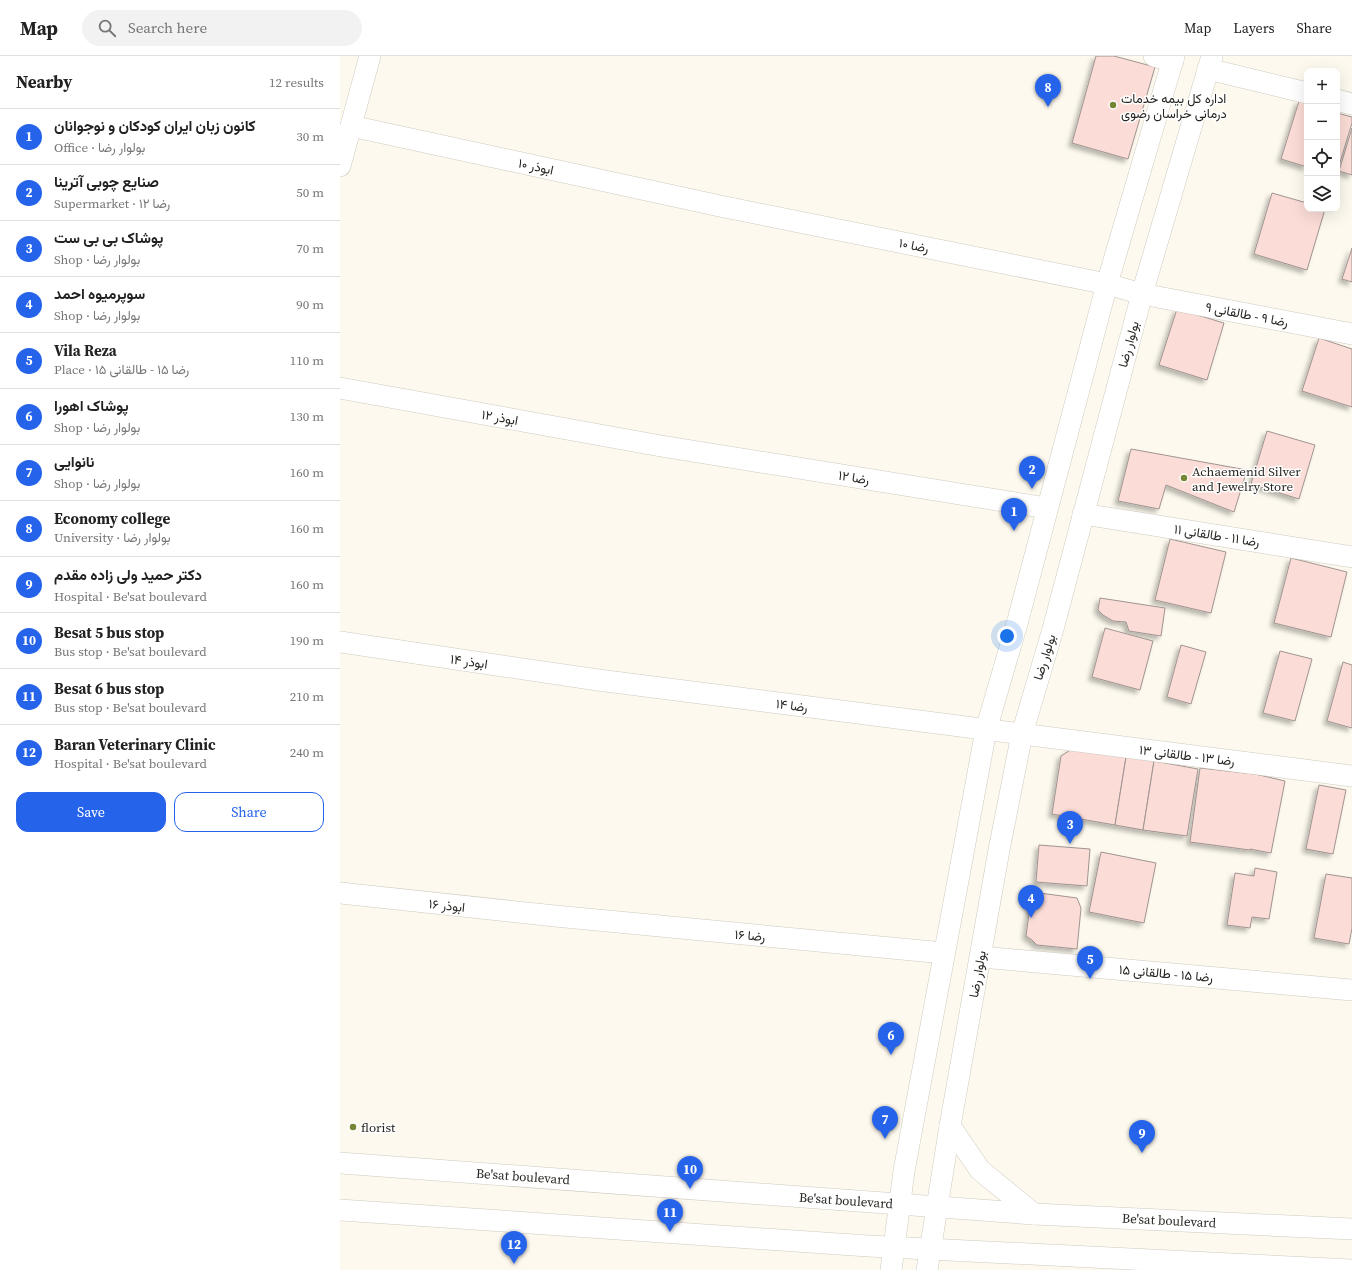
<!DOCTYPE html>
<html lang="en">
<head>
<meta charset="utf-8">
<style>
	:root { --surface:#fff; --page:#f2f2f2; --text:#222; --muted:#767676; --line:#e0e0e0; --accent:#2563eb }
	body { margin:0; font-family:"Source Serif 4",Vazirmatn,serif; background:var(--page); color:var(--text) }
	.controls { position:absolute; right:12px; top:12px; display:grid; overflow:hidden; border-radius:8px; box-shadow:0 4px 16px #0002 }
	.controls button { width:36px; height:36px; display:grid; place-items:center; padding:0; border:0; border-bottom:1px solid var(--line); background:var(--surface); color:var(--text); font:20px sans-serif }
	.you { position:absolute; left:667px; top:580px; width:14px; height:14px; margin:-10px; border:3px solid #fff; border-radius:50%; background:#1a73e8; box-shadow:0 0 0 6px #1a73e833 }
	.badge { display:grid; place-items:center; width:26px; height:26px; border-radius:50%; background:var(--accent); color:#fff; font-size:13px; font-weight:700 }
	.pin { position:absolute; translate:-50% -33px; filter:drop-shadow(0 1px 2px #0008) }
	.pin::after { content:''; position:absolute; top:21px; width:14px; height:12px; background:inherit; clip-path:polygon(0 0,100% 0,50% 100%) }
	.list { margin:0; padding:0; list-style:none }
	h2 { display:flex; justify-content:space-between; align-items:center; height:52px; margin:0; padding:0 16px; font-size:17px }
	h2 small { font-size:13px; font-weight:400; color:var(--muted) }
	.list li { display:grid; grid-template-columns:26px 1fr auto; gap:12px; align-items:center; box-sizing:border-box; height:56px; padding:0 16px; border-top:1px solid var(--line) }
	.list b { display:block; font-size:15px; white-space:nowrap }
	.list p { margin:0; font-size:13px; white-space:nowrap; color:var(--muted) }
	.list em { font-size:13px; font-style:normal; color:var(--muted) }
	.actions { display:flex; gap:8px; padding:12px 16px }
	.actions a { flex:1; padding:9px 0; border:1px solid var(--accent); border-radius:12px; text-align:center; font-size:14px; color:var(--accent) }
	.actions .main { background:var(--accent); color:#fff }
	.icon { flex:none; width:22px; height:22px; fill:none; stroke:currentColor; stroke-width:2; stroke-linecap:round; stroke-linejoin:round }
	.map { position:relative; flex:none; width:1012px; height:1214px; overflow:hidden }
	header { display:flex; align-items:center; gap:24px; box-sizing:border-box; height:56px; padding:0 20px; background:var(--surface); border-bottom:1px solid var(--line) }
	header strong { font-size:19px }
	nav { display:flex; gap:22px; margin-inline-start:auto; font-size:14px }
	.search { width:280px; height:36px; background:var(--page); display:flex; align-items:center; gap:10px; box-sizing:border-box; padding:0 14px; border-radius:22px; color:var(--muted); font-size:15px }
	main { display:flex }
	aside { flex:1; background:var(--surface) }
	.map>svg:first-child { display:block }
</style>
</head>
<body>
<header>
<strong>Map</strong>
<div class="search"><svg class="icon" aria-label="search" viewBox="0 0 24 24"><circle cx="10" cy="10" r="6"/><path d="M15 15l6 6"/></svg>Search here</div>
<nav><a>Map</a><a>Layers</a><a>Share</a></nav>
</header>
<main>
<aside>
<h2>Nearby<small>12 results</small></h2>
<ul class="list">
<li><span class="badge">1</span><div><b>کانون زبان ایران کودکان و نوجوانان</b><p>Office · بولوار رضا</p></div><em>30 m</em></li>
<li><span class="badge">2</span><div><b>صنایع چوبی آترینا</b><p>Supermarket · رضا ۱۲</p></div><em>50 m</em></li>
<li><span class="badge">3</span><div><b>پوشاک بی بی ست</b><p>Shop · بولوار رضا</p></div><em>70 m</em></li>
<li><span class="badge">4</span><div><b>سوپرمیوه احمد</b><p>Shop · بولوار رضا</p></div><em>90 m</em></li>
<li><span class="badge">5</span><div><b>Vila Reza</b><p>Place · رضا ۱۵ - طالقانی ۱۵</p></div><em>110 m</em></li>
<li><span class="badge">6</span><div><b>پوشاک اهورا</b><p>Shop · بولوار رضا</p></div><em>130 m</em></li>
<li><span class="badge">7</span><div><b>نانوایی</b><p>Shop · بولوار رضا</p></div><em>160 m</em></li>
<li><span class="badge">8</span><div><b>Economy college</b><p>University · بولوار رضا</p></div><em>160 m</em></li>
<li><span class="badge">9</span><div><b>دکتر حمید ولی زاده مقدم</b><p>Hospital · Be'sat boulevard</p></div><em>160 m</em></li>
<li><span class="badge">10</span><div><b>Besat 5 bus stop</b><p>Bus stop · Be'sat boulevard</p></div><em>190 m</em></li>
<li><span class="badge">11</span><div><b>Besat 6 bus stop</b><p>Bus stop · Be'sat boulevard</p></div><em>210 m</em></li>
<li><span class="badge">12</span><div><b>Baran Veterinary Clinic</b><p>Hospital · Be'sat boulevard</p></div><em>240 m</em></li>
</ul>
<div class="actions"><a class="main">Save</a><a>Share</a></div>
</aside>
<div class="map">
<svg width="1012" height="1214" viewBox="0 0 1012 1214">
	<defs>
		<filter id="shadow"><feDropShadow dx="-3.5" dy="3.5" stdDeviation="2" flood-color="#0004"/></filter>
	</defs>
	<rect width="100%" height="100%" fill="#fdf9ee"/>
	<g fill="#fbdcd6" stroke="#a09492" filter="url(#shadow)">
		<path d="M756,0h18l41,11 -27,92 -56,-16z"/>
		<path d="M959,45l8,2v64l-26,-8z"/>
		<path d="M997,57l15,4v6l-15,49z"/>
		<path d="M1012,72v47l-13,-4z"/>
		<path d="M932,137l35,10v6h18l-18,61 -53,-16z"/>
		<path d="M1012,192v34l-10,-3z"/>
		<path d="M837,253l47,14 -17,57 -48,-15z"/>
		<path d="M979,282l33,11v58l-50,-16z"/>
		<path d="M927,375l48,14 -16,54 -48,-15z"/>
		<path d="M791,393l116,21 -13,42 -68,-27 -7,24 -41,-8z"/>
		<path d="M830,483l56,13 -15,61 -56,-13z"/>
		<path d="M951,502l56,14 -16,65 -57,-14z"/>
		<path d="M760,542l65,10 -4,28 -32,-5 -3,-9 -13,-1 -10,-6 -5,-5z"/>
		<path d="M765,572l48,13 -13,49 -48,-13z"/>
		<path d="M841,589l25,7 -15,52 -24,-7z"/>
		<path d="M940,595l32,8 -17,62 -32,-8z"/>
		<path d="M1003,606l9,3v63l-25,-7z"/>
		<path d="M732,693l54,8 -11,68 -63,-11 9,-58z"/>
		<path d="M786,701l28,4 -11,69 -28,-5z"/>
		<path d="M814,705l44,8 -11,67 -44,-6z"/>
		<path d="M860,712l55,6 30,7 -14,72 -21,-4v1l-60,-8z"/>
		<path d="M979,729l27,5 -13,64 -27,-5z"/>
		<path d="M699,789l51,4 -3,37 -51,-4z"/>
		<path d="M761,796l55,11 -12,60 -55,-11z"/>
		<path d="M915,812l22,4 -8,47 -17,-2 -2,11 -23,-3 8,-52 19,3z"/>
		<path d="M986,818l26,4v50l-3,16 -35,-6z"/>
		<path d="M692,836l45,6 4,10 -4,41 -40,-4 -5,-5 -6,-4z"/>
	</g>
	<g fill="none" stroke-linecap="round" stroke-linejoin="round">
		<defs>
			<g id="minor">
				<path d="M814,0l19,5"/>
				<path d="M868,13l99,24"/>
				<path d="M997,44l15,4"/>
				<path d="M11,70l369,80 387,78 35,10 210,40"/>
				<path d="M0,110l30,-110"/>
				<path d="M0,332l321,58 386,62"/>
				<path d="M743,458l269,43"/>
				<path d="M0,586l258,38 754,96"/>
				<path d="M0,837l215,23 389,37"/>
				<path d="M641,901l371,33"/>
				<path d="M610,1070l30,44 54,44"/>
				<path d="M0,1107l694,51 318,15"/>
				<path d="M0,1154l528,36 484,24"/>
				<path d="M551,1214l13,-99 82,-441 32,-110 89,-336 67,-228"/>
				<path d="M587,1214l23,-144 49,-276 23,-116 31,-105 89,-335 70,-238"/>
			</g>
		</defs>
		<use href="#minor" stroke="#cecac0" stroke-width="22"/>
		<use href="#minor" stroke="#fff" stroke-width="21"/>
	</g>
	<g fill="#778634" stroke="#fff" stroke-width="1.5">
		<circle cx="773" cy="49" r="4"/>
		<circle cx="844" cy="422" r="4"/>
		<circle cx="13" cy="1071" r="4"/>
	</g>
	<g text-anchor="middle" stroke-width="3" stroke-linejoin="round" paint-order="stroke">
		<g font-size="13" fill="#272622" stroke="#fff" text-anchor="start">
			<text x="781" y="47">اداره کل بیمه خدمات<tspan x="781" dy="15">درمانی خراسان رضوی</tspan></text>
			<text x="852" y="420">Achaemenid Silver<tspan x="852" dy="15">and Jewelry Store</tspan></text>
			<text x="21" y="1076">florist</text>
		</g>
		<g font-size="13" fill="#272622" stroke="#fff">
			<text transform="translate(196 110) rotate(12)" y="5">ابوذر ۱۰</text>
			<text transform="translate(574 189) rotate(11)" y="5">رضا ۱۰</text>
			<text transform="translate(907 258) rotate(11)" y="5">رضا ۹ - طالقانی ۹</text>
			<text transform="translate(788 288) rotate(-75)" y="5">بولوار رضا</text>
			<text transform="translate(160 361) rotate(10)" y="5">ابوذر ۱۲</text>
			<text transform="translate(514 421) rotate(9)" y="5">رضا ۱۲</text>
			<text transform="translate(877 479) rotate(9)" y="5">رضا ۱۱ - طالقانی ۱۱</text>
			<text transform="translate(704 601) rotate(-73)" y="5">بولوار رضا</text>
			<text transform="translate(129 605) rotate(8)" y="5">ابوذر ۱۴</text>
			<text transform="translate(452 649) rotate(7)" y="5">رضا ۱۴</text>
			<text transform="translate(847 699) rotate(7)" y="5">رضا ۱۳ - طالقانی ۱۳</text>
			<text transform="translate(107 849) rotate(6)" y="5">ابوذر ۱۶</text>
			<text transform="translate(410 879) rotate(5)" y="5">رضا ۱۶</text>
			<text transform="translate(826 917) rotate(5)" y="5">رضا ۱۵ - طالقانی ۱۵</text>
			<text transform="translate(637 918) rotate(-80)" y="5">بولوار رضا</text>
			<text transform="translate(183 1120) rotate(4)" y="5">Be'sat boulevard</text>
			<text transform="translate(506 1144) rotate(4)" y="5">Be'sat boulevard</text>
			<text transform="translate(829 1164) rotate(3)" y="5">Be'sat boulevard</text>
		</g>
	</g>
</svg>
<div class="controls">
<button>+</button>
<button>−</button>
<button><svg class="icon" aria-label="locate" viewBox="0 0 24 24"><circle cx="12" cy="12" r="6"/><path d="M12 2v4M12 18v4M2 12h4M18 12h4"/></svg></button>
<button><svg class="icon" aria-label="layers" viewBox="0 0 24 24"><path d="M12 4l9 5-9 5-9-5zM3 14l9 5 9-5"/></svg></button>
</div>
<div class="you"></div>
<div class="pin badge" style="left:674px;top:475px">1</div>
<div class="pin badge" style="left:692px;top:433px">2</div>
<div class="pin badge" style="left:730px;top:788px">3</div>
<div class="pin badge" style="left:691px;top:862px">4</div>
<div class="pin badge" style="left:750px;top:923px">5</div>
<div class="pin badge" style="left:551px;top:999px">6</div>
<div class="pin badge" style="left:545px;top:1083px">7</div>
<div class="pin badge" style="left:708px;top:51px">8</div>
<div class="pin badge" style="left:802px;top:1097px">9</div>
<div class="pin badge" style="left:350px;top:1133px">10</div>
<div class="pin badge" style="left:330px;top:1176px">11</div>
<div class="pin badge" style="left:174px;top:1208px">12</div>
</div>
</main>
</body>
</html>
